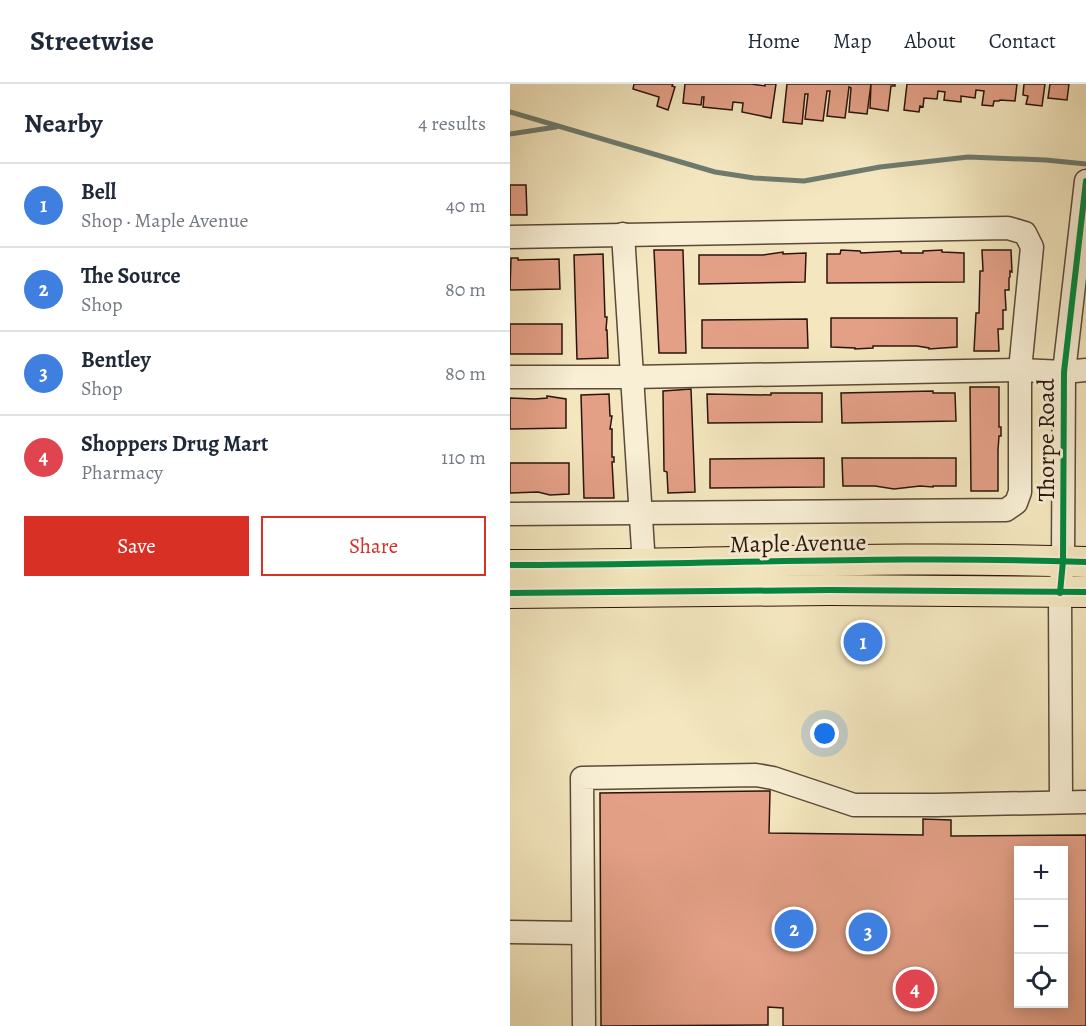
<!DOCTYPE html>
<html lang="en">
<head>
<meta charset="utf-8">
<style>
	:root { --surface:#fff; --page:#f6f6f7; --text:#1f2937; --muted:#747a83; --line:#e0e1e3; --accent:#d93025 }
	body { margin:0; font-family:Alegreya,serif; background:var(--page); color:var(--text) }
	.controls { position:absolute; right:18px; bottom:18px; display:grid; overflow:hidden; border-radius:0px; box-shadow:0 3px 15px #0003 }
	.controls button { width:54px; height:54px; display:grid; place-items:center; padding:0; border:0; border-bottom:2px solid var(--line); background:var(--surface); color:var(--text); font:30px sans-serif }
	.you { position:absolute; left:315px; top:650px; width:21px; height:21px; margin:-15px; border:4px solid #fff; border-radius:50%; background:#1a73e8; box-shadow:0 0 0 9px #1a73e833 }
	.badge { display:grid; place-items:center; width:39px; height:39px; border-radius:50%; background:var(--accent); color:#fff; font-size:20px; font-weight:700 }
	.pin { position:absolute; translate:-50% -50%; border:3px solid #fff; box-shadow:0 2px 6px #0006 }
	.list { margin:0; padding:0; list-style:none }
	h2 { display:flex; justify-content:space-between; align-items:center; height:78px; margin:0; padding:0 24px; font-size:26px }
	h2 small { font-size:20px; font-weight:400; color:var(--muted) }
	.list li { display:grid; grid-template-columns:39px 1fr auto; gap:18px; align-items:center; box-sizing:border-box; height:84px; padding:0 24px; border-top:2px solid var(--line) }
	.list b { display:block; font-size:22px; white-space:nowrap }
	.list p { margin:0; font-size:20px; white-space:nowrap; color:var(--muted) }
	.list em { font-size:20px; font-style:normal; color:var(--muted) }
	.actions { display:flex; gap:12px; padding:18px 24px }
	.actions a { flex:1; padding:14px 0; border:2px solid var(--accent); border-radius:0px; text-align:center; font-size:21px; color:var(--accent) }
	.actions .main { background:var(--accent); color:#fff }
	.icon { flex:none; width:33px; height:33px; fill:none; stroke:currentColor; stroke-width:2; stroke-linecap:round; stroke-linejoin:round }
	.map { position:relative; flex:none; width:576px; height:942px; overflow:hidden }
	header { display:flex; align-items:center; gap:36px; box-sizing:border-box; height:84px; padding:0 30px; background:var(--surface); border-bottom:2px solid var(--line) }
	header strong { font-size:28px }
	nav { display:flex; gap:33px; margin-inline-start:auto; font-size:21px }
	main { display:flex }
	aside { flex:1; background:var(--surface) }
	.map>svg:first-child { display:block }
</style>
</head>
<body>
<header>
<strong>Streetwise</strong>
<nav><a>Home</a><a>Map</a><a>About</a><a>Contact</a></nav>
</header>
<main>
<aside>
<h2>Nearby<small>4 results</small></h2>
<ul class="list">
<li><span class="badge" style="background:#3f7fe0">1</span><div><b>Bell</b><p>Shop · Maple Avenue</p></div><em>40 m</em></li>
<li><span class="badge" style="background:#3f7fe0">2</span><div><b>The Source</b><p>Shop</p></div><em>80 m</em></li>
<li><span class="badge" style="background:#3f7fe0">3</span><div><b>Bentley</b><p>Shop</p></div><em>80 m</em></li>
<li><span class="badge" style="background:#e0444e">4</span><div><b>Shoppers Drug Mart</b><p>Pharmacy</p></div><em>110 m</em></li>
</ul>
<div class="actions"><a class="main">Save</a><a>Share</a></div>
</aside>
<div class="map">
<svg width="576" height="942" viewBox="0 0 576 942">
	<rect width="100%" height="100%" fill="#f4e7bf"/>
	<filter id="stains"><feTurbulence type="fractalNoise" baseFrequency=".00333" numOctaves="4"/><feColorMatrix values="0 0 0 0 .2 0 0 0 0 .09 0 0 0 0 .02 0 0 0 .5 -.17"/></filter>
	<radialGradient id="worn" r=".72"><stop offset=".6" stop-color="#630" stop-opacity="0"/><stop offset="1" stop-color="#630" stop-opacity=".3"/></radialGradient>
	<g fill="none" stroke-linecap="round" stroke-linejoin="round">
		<g stroke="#6e7b6f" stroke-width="5">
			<path d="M0,28l205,60 39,6 50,3 76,-14 88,-10 78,3 40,4"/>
			<path d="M0,50l46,-7"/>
		</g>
	</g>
	<g fill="#e4a087" stroke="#2a140b" stroke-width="1.5" fill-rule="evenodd">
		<path d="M124,0h39l-1,2 3,1 -7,23 -11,-4 2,-9 -26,-8z"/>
		<path d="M175,0h66l14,2v-2h11l-5,34 -29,-6 1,-9 -10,-1 -1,8 -29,-3 1,-10h-2l-1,8 -18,-2z"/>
		<path d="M277,0h84l-4,30 -18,-2 2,-24 -2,-1 -4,31 -18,-2 3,-25h-3l-4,30 -18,-2 3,-25h-3l-3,30 -19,-2z"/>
		<path d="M361,0h24v2h-4l-3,25 -18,-3z"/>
		<path d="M397,0h110l-2,17 -15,-1 -1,1h-5l-1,5 -11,-1 2,-14 -8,-1 -1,8 -14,-2v6l-17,-2 1,-8 -7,-1 -1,8 -13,-1 -1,9 -3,-1 -1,6 -15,-2z"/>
		<path d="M514,0h21l-3,22 -16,-2 2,-8 -5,-1z"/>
		<path d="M540,0h19l-2,16 -19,-2z"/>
		<path d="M0,101h16l1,30h-17z"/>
		<path d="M144,166h29l3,103h-27z"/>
		<path d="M331,166l19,1 1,2 40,-2v2h22v-2l19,-1v2l22,1v29l-137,1v-29h13z"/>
		<path d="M472,166h29l1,22 -2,-1v6l-1,1v12h-4l1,20h-3v19h-5l1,22h-25l2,-38h3l1,-42h3z"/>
		<path d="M273,168v2l23,-1 -1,29 -106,2v-29h64z"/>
		<path d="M93,170l2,63h2l-1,13h1l1,28 -31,1 -3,-104z"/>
		<path d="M1,174h7v2l41,-1 1,30 -50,1z"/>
		<path d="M321,234h126v29l-28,2v-1l-12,-2h-44v2l-18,1v-1l-24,-1z"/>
		<path d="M297,235l1,29h-106v-28z"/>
		<rect x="0" y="240" width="52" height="30"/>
		<path d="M460,303h29v40h2v9h-2l-1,14v41h-27z"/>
		<path d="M181,305l4,103 -27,1 -1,-21 -3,-1 -1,-80z"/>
		<path d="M423,307v2h22l1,28 -114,2 -1,-30z"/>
		<path d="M261,309h51v29l-114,1 -1,-29 64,1z"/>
		<path d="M99,310l1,22h2l-2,13h2v28h2v5h-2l2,36h-30l-3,-103z"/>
		<path d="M37,312l19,3v29l-56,1v-31l25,1 12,-1z"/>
		<path d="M314,374v29l-114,1v-29z"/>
		<path d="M332,374h114v28h-23v1l-13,-1 -26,3 -19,-3h-32z"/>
		<path d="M0,379h59v31l-19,1 -12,-3 -28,1z"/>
		<path d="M260,707l-1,42 154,2v-16l28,1v16l135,-1v191h-303v-18l-15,-1v18l-167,1 -1,-233zM508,766h46v154h-46z"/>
	</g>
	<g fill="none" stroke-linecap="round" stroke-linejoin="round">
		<defs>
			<g id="minor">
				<path d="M113,150l21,331"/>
				<path d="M0,153l498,-9 17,5 7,14 -12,123v122l-4,11 -10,7 -496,4"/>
				<path d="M0,293h121l389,-7 44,2 22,-2"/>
				<path d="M551,718l-1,-209 3,-32 1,-189 22,-191"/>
				<path d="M0,848l72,1"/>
				<path d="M74,942l-2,-248 174,-3 17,3 81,27h82l150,-3"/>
			</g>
			<g id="major">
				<path d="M0,481c192,0 384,-10 576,-3"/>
				<path d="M0,509l320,-3 256,2"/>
			</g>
		</defs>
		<use href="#minor" stroke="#5c4938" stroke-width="25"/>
		<use href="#major" stroke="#2a140b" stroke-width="32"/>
		<use href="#minor" stroke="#f8efd5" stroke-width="22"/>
		<use href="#major" stroke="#f4e7bf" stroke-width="30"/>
		<defs>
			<g id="cycleway">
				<path d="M0,481c192,0 384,-10 576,-3"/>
				<path d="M0,509l320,-3 256,2"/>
				<path d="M550,509l3,-32 1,-189 22,-191"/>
			</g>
		</defs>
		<use href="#cycleway" stroke="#f8efd5" stroke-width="10"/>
		<use href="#cycleway" stroke="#00873e" stroke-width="6"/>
	</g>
	<g text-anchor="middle" stroke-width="6" stroke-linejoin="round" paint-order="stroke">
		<g font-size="24" fill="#2a140b" stroke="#f8efd5">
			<text transform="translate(536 356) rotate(-90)" y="8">Thorpe Road</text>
			<text transform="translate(288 459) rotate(-1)" y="8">Maple Avenue</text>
		</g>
	</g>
	<rect width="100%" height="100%" filter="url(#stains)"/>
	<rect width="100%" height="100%" fill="url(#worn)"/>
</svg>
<div class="controls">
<button>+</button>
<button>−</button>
<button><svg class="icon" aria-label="locate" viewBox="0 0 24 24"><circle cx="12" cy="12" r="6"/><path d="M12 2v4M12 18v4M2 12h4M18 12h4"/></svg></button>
</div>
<div class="you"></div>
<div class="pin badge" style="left:353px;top:558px;background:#3f7fe0">1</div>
<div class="pin badge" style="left:284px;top:845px;background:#3f7fe0">2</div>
<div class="pin badge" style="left:358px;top:848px;background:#3f7fe0">3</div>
<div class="pin badge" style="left:405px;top:905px;background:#e0444e">4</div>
</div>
</main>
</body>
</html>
